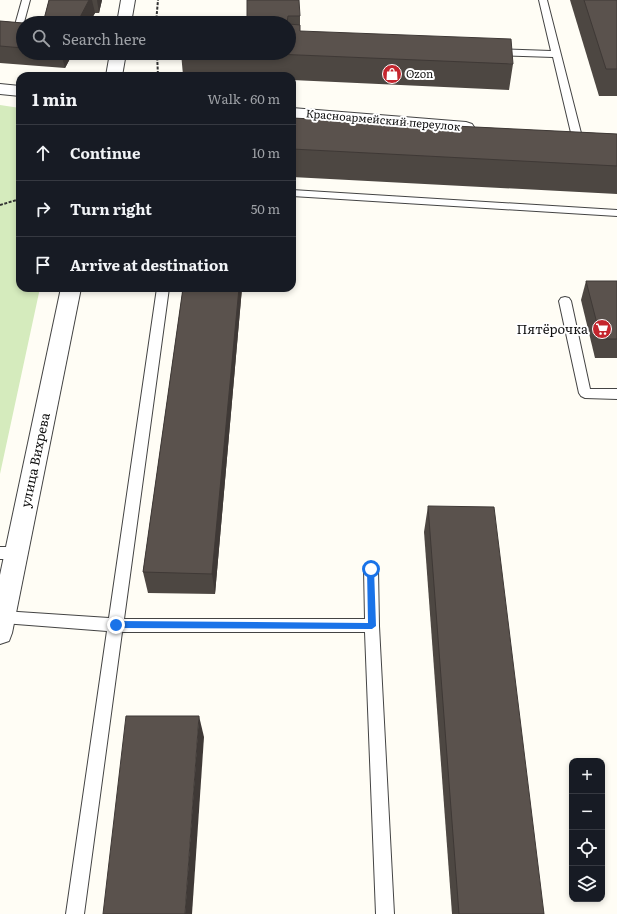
<!DOCTYPE html>
<html lang="en">
<head>
<meta charset="utf-8">
<style>
	:root { --surface:#171b24; --page:#242831; --text:#f1f3f6; --muted:#9ea1a6; --line:#363941 }
	body { margin:0; font-family:Literata,serif; background:var(--page); color:var(--text) }
	.controls { position:absolute; right:12px; bottom:12px; display:grid; overflow:hidden; border-radius:8px; box-shadow:0 2px 6px #0003 }
	.controls button { width:36px; height:36px; display:grid; place-items:center; padding:0; border:0; border-bottom:1px solid var(--line); background:var(--surface); color:var(--text); font:20px sans-serif }
	.stop { position:absolute; width:12px; height:12px; margin:-9px; border:3px solid #1a73e8; border-radius:50%; background:#fff }
	.stop.end { background:#1a73e8; border-color:#fff; box-shadow:0 1px 4px #0008 }
	.list { margin:0; padding:0; list-style:none }
	h2 { display:flex; justify-content:space-between; align-items:center; height:52px; margin:0; padding:0 16px; font-size:17px }
	h2 small { font-size:13px; font-weight:400; color:var(--muted) }
	.list li { display:grid; grid-template-columns:26px 1fr auto; gap:12px; align-items:center; box-sizing:border-box; height:56px; padding:0 16px; border-top:1px solid var(--line) }
	.list b { display:block; font-size:15px; white-space:nowrap }
	.list em { font-size:13px; font-style:normal; color:var(--muted) }
	.icon { flex:none; width:22px; height:22px; fill:none; stroke:currentColor; stroke-width:2; stroke-linecap:round; stroke-linejoin:round }
	.map { position:relative; flex:none; width:617px; height:914px; overflow:hidden }
	.search { position:absolute; background:var(--surface); box-shadow:0 2px 6px #0003; left:16px; top:16px; width:280px; height:44px; display:flex; align-items:center; gap:10px; box-sizing:border-box; padding:0 14px; border-radius:22px; color:var(--muted); font-size:15px }
	.panel { position:absolute; background:var(--surface); box-shadow:0 2px 6px #0003; left:16px; top:72px; width:280px; height:220px; border-radius:12px }
	.map>svg:first-child { display:block }
</style>
</head>
<body>
<div class="map">
<svg width="617" height="914" viewBox="0 0 617 914">
	<rect width="100%" height="100%" fill="#fffdf5"/>
	<path fill="#d5ebbd" d="M0,105l20,3v180h20l-40,186z"/>
	<g fill="none" stroke-linecap="round" stroke-linejoin="round">
		<defs>
			<g id="service">
				<path d="M22,0h8l-7,26 -4,2 -4,-3z"/>
				<path d="M539,0h8l35,137 -2,2h-6l-2,-2 -19,-80 -58,-2 -4,-3 4,-3 56,2z"/>
				<path d="M292,190l325,20v6l-325,-20z"/>
				<path d="M157,288h12l-45,331h241l-1,-50 2,-4 5,-2 5,2 2,4 1,57 15,288h-18l-11,-282h-243l-38,282h-18l41,-283 -104,-8 -3,-1v-10l3,-1 106,7z"/>
				<path d="M565,297l4,1 2,3 19,88h27v10l-32,-1 -4,-2 -2,-3 -20,-92 2,-3z"/>
				<path d="M0,547h16l5,2 2,4 -2,4 -5,2h-16z"/>
			</g>
			<g id="minor">
				<path d="M121,0h14l-4,23h-14z"/>
				<path d="M110,53h16l-4,23h-16z"/>
				<path d="M0,84l20,2v10l-20,-2z"/>
				<path d="M292,108l174,14 6,2 2,3 -2,3 -6,2 -174,-14z"/>
				<path d="M61,288h20l-69,345 -3,8 -9,3v-69z"/>
			</g>
		</defs>
		<use href="#service" stroke="#444" stroke-width="2"/>
		<use href="#minor" stroke="#444" stroke-width="2"/>
		<g stroke="#333" stroke-width="2" stroke-dasharray="3 1.5" stroke-linecap="butt">
			<path d="M156,23l2,-23"/>
			<path d="M157,53l1,23"/>
			<path d="M0,205l20,-6"/>
		</g>
		<use href="#service" fill="#fff" fill-rule="evenodd"/>
		<use href="#minor" fill="#fff" fill-rule="evenodd"/>
	</g>
	<g fill="#4d4742">
		<path d="M49,0h53l-3,13h-4l-6,10h-46z"/>
		<path d="M247,0l53,16v15l213,33 -4,26 -217,-10v-4l-109,-1 -2,-22h108v-30h-42z"/>
		<path d="M570,0h47v96h-18z"/>
		<path d="M0,21l23,2v30h50l-8,15 -65,-5z"/>
		<path d="M292,118l325,16v60l-325,-17z"/>
		<path d="M586,281h31v77h-22l-14,-58z"/>
		<path d="M183,288h59l-27,306 -67,-1 -5,-21z"/>
		<path d="M428,506l116,408h-92l-28,-382z"/>
	</g>
	<g fill="#3f3936">
		<path d="M89,0h3l3,13 -6,10h-12z"/>
		<path d="M97,0h5l-3,13z"/>
		<path d="M61,53h12l-8,15z"/>
		<path d="M239,288h3l-27,306 -3,-20z"/>
		<path d="M199,716l5,21 -12,177h-7z"/>
	</g>
	<g fill="#5a524d" stroke="#3f3936">
		<path d="M49,0h40l-12,23h-34z"/>
		<path d="M247,0h52l1,16h-12l-1,7h-40z"/>
		<path d="M584,0h33v69h-11z"/>
		<path d="M0,21l23,2v25l-23,-2z"/>
		<path d="M289,24l11,1v6l211,8 2,25 -262,-11h38z"/>
		<path d="M292,118l325,16v32l-325,-17z"/>
		<path d="M586,281h31v58h-16z"/>
		<path d="M183,288h56l-27,286 -69,-2z"/>
		<path d="M428,506l66,1 50,407h-85z"/>
		<path d="M126,716h73l-14,198h-82z"/>
	</g>
	<path fill="#1a73e8" d="M371,566l3,3 2,57 -4,3 -256,-1 -4,-3 4,-4 252,2 -1,-54z"/>
	<defs>
		<symbol id="shop-disc" viewBox="-11 -11 22 22"><circle r="9.5" fill="#c4262e" stroke="#fff"/><path d="M-5-2.5h2.3a2.7 3.5 0 0 1 5.4 0H5L5.5 6h-11ZM-1.5-2.5h3a1.5 2.3 0 0 0-3 0Z" fill="#fff"/></symbol>
		<symbol id="supermarket-disc" viewBox="-11 -11 22 22"><circle r="9.5" fill="#c4262e" stroke="#fff"/><path d="M-6-5.5h2.5l.6 2H6L4.5 2H-2.5L-4.4-4H-6ZM-1.5 3.2a1.3 1.3 0 1 0 .1 0ZM3 3.2a1.3 1.3 0 1 0 .1 0Z" fill="#fff"/></symbol>
	</defs>
	<g fill-rule="evenodd">
		<use href="#shop-disc" x="381" y="63" width="22" height="22"/>
		<use href="#supermarket-disc" x="591" y="318" width="22" height="22"/>
	</g>
	<g text-anchor="middle" stroke-width="4" stroke-linejoin="round" paint-order="stroke">
		<g font-size="11" fill="#111" stroke="#fff" text-anchor="start">
			<text x="406" y="78">Ozon</text>
		</g>
		<g font-size="11" fill="#111" stroke="#fff">
			<text transform="translate(383 120) rotate(5)" y="4">Красноармейский переулок</text>
		</g>
		<g font-size="13" fill="#111" stroke="#fff" text-anchor="end">
			<text x="588" y="334">Пятёрочка</text>
		</g>
		<g font-size="13" fill="#111" stroke="#fff">
			<text transform="translate(35 460) rotate(-78)" y="5">улица Вихрева</text>
		</g>
	</g>
</svg>
<div class="controls">
<button>+</button>
<button>−</button>
<button><svg class="icon" aria-label="locate" viewBox="0 0 24 24"><circle cx="12" cy="12" r="6"/><path d="M12 2v4M12 18v4M2 12h4M18 12h4"/></svg></button>
<button><svg class="icon" aria-label="layers" viewBox="0 0 24 24"><path d="M12 4l9 5-9 5-9-5zM3 14l9 5 9-5"/></svg></button>
</div>
<div class="stop" style="left:371px;top:569px"></div>
<div class="stop end" style="left:116px;top:625px"></div>
<div class="search"><svg class="icon" aria-label="search" viewBox="0 0 24 24"><circle cx="10" cy="10" r="6"/><path d="M15 15l6 6"/></svg>Search here</div>
<section class="panel">
<h2>1 min<small>Walk · 60 m</small></h2>
<ul class="list">
<li><svg class="icon" aria-label="ahead" viewBox="0 0 24 24"><path d="M12 20V5M6 11l6-6 6 6"/></svg><div><b>Continue</b></div><em>10 m</em></li>
<li><svg class="icon" aria-label="right" viewBox="0 0 24 24"><path d="M7 20v-9h11M14 6l5 5-5 5"/></svg><div><b>Turn right</b></div><em>50 m</em></li>
<li><svg class="icon" aria-label="arrive" viewBox="0 0 24 24"><path d="M6 21V4h12l-3 4 3 4H6"/></svg><div><b>Arrive at destination</b></div></li>
</ul>
</section>
</div>
</body>
</html>
